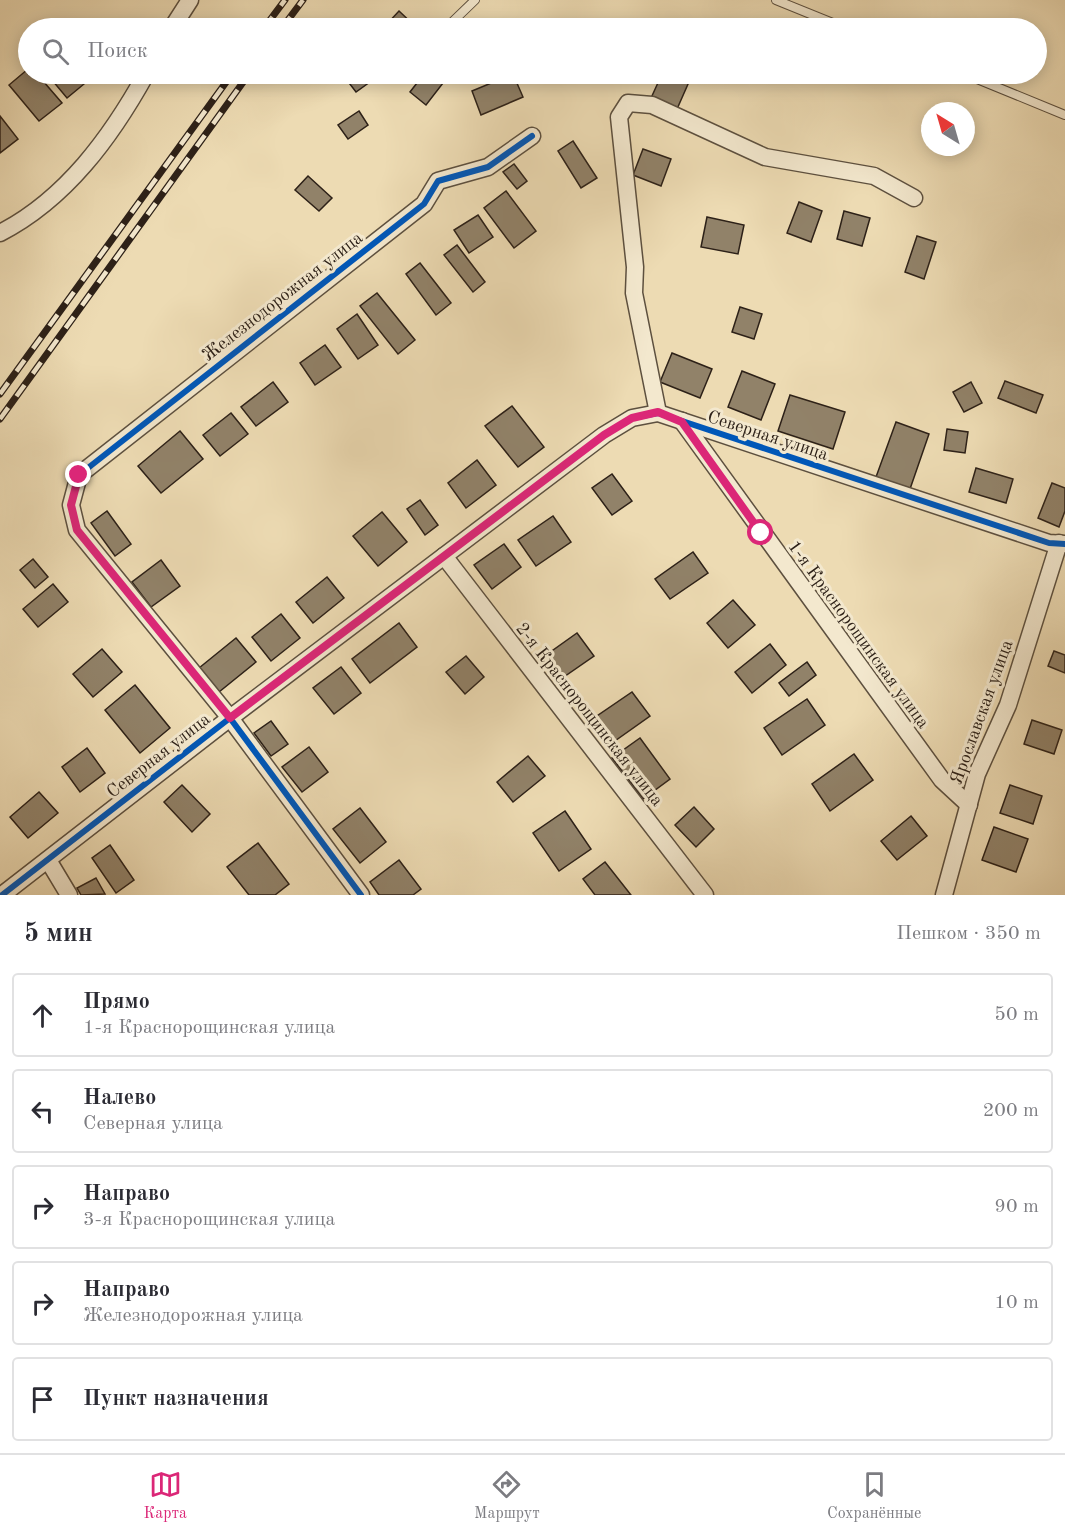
<!DOCTYPE html>
<html lang="ru">
<head>
<meta charset="utf-8">
<style>
	:root { --surface:#fff; --page:#f2f2f3; --text:#2b2b33; --muted:#7c7c81; --line:#e1e1e2; --accent:#db2777 }
	body { margin:0; font-family:"Old Standard TT",serif; background:var(--page); color:var(--text) }
	.compass { position:absolute; left:921px; top:102px; width:54px; height:54px; border-radius:50%; background:var(--surface); box-shadow:0 3px 15px #0003; rotate:323deg }
	.stop { position:absolute; width:18px; height:18px; margin:-14px; border:4px solid #db2777; border-radius:50%; background:#fff }
	.stop.end { background:#db2777; border-color:#fff; box-shadow:0 2px 6px #0008 }
	.list { margin:0; padding:0; list-style:none }
	h2 { display:flex; justify-content:space-between; align-items:center; height:78px; margin:0; padding:0 24px; font-size:26px }
	h2 small { font-size:20px; font-weight:400; color:var(--muted) }
	.list li { display:grid; grid-template-columns:39px 1fr auto; gap:18px; align-items:center; box-sizing:border-box; height:84px; margin:0 12px 12px; padding:0 12px; border:2px solid var(--line); border-radius:6px }
	.list b { display:block; font-size:22px; white-space:nowrap }
	.list p { margin:0; font-size:20px; white-space:nowrap; color:var(--muted) }
	.list em { font-size:20px; font-style:normal; color:var(--muted) }
	.icon { flex:none; width:33px; height:33px; fill:none; stroke:currentColor; stroke-width:2; stroke-linecap:round; stroke-linejoin:round }
	.map { position:relative; flex:none; width:1065px; height:895px; overflow:hidden }
	.search { position:absolute; background:var(--surface); box-shadow:0 3px 15px #0003; left:18px; right:18px; top:18px; height:66px; display:flex; align-items:center; gap:15px; box-sizing:border-box; padding:0 21px; border-radius:33px; color:var(--muted); font-size:22px }
	.sheet { height:558px; background:var(--surface) }
	nav { display:flex; justify-content:space-around; align-items:center; box-sizing:border-box; height:84px; border-top:2px solid var(--line); background:var(--surface); font-size:16px; color:var(--muted) }
	nav a { display:grid; justify-items:center; gap:3px }
	nav .on { color:var(--accent) }
	.map>svg:first-child { display:block }
</style>
</head>
<body>
<div class="map">
<svg width="1065" height="895" viewBox="0 0 1065 895">
	<rect width="100%" height="100%" fill="#eddbb3"/>
	<filter id="stains"><feTurbulence type="fractalNoise" baseFrequency=".00333" numOctaves="4"/><feColorMatrix values="0 0 0 0 .2 0 0 0 0 .09 0 0 0 0 .02 0 0 0 .5 -.17"/></filter>
	<radialGradient id="worn" r=".72"><stop offset=".6" stop-color="#630" stop-opacity="0"/><stop offset="1" stop-color="#630" stop-opacity=".3"/></radialGradient>
	<g fill="#918269" stroke="#2d2118" stroke-width="1.5">
		<path d="M399,11l18,17h-25l-5,-4z"/>
		<path d="M28,69v5h9l25,29 -23,18 -30,-36z"/>
		<path d="M47,74h29l8,10 -17,14z"/>
		<path d="M345,74h36l-25,18 -13,-17z"/>
		<path d="M424,74h26l-24,31 -16,-13z"/>
		<path d="M513,74l10,23 -42,18 -9,-24z"/>
		<path d="M662,74l30,1 -15,34 -26,-11z"/>
		<path d="M359,111l9,14 -20,14 -10,-14z"/>
		<path d="M0,116l18,23 -18,14z"/>
		<path d="M573,141l24,37 -16,10 -23,-37z"/>
		<path d="M643,149l28,10 -10,27 -28,-11z"/>
		<path d="M514,164l13,17 -10,8 -14,-17z"/>
		<path d="M308,176l24,22 -13,13 -24,-21z"/>
		<path d="M506,191l30,40 -22,17 -30,-40z"/>
		<path d="M799,202l23,9 -11,31 -24,-9z"/>
		<path d="M844,211l26,7 -8,28 -25,-7z"/>
		<path d="M478,215l15,22 -24,16 -15,-23z"/>
		<path d="M707,217l37,8 -6,29 -37,-7z"/>
		<path d="M917,236l19,6 -12,37 -19,-7z"/>
		<path d="M457,245l28,37 -12,10 -29,-37z"/>
		<path d="M420,263l31,40 -15,12 -30,-41z"/>
		<path d="M377,293l38,47 -17,14 -38,-48z"/>
		<path d="M740,307l22,7 -8,25 -22,-7z"/>
		<path d="M357,314l21,31 -20,14 -21,-30z"/>
		<path d="M325,345l16,22 -26,18 -15,-22z"/>
		<path d="M672,353l40,16 -12,29 -40,-16z"/>
		<path d="M742,371l33,13 -14,36 -33,-13z"/>
		<path d="M1005,381l38,14 -7,18 -38,-15z"/>
		<path d="M273,382l15,20 -32,24 -15,-19z"/>
		<path d="M971,382l11,21 -18,9 -11,-20z"/>
		<path d="M790,395l55,17 -12,37 -55,-18z"/>
		<path d="M512,406l32,41 -26,20 -33,-41z"/>
		<path d="M231,413l17,21 -28,22 -17,-21z"/>
		<path d="M896,422l33,12 -19,55 -34,-12z"/>
		<path d="M947,429l21,3 -3,21 -21,-3z"/>
		<path d="M180,431l23,28 -42,34 -23,-27z"/>
		<path d="M477,460l19,25 -30,23 -18,-25z"/>
		<path d="M976,468l37,11 -7,24 -37,-11z"/>
		<path d="M612,474l20,27 -20,14 -20,-27z"/>
		<path d="M1052,483l13,5v23l-6,16 -21,-9z"/>
		<path d="M420,500l18,25 -13,10 -18,-26z"/>
		<path d="M107,511l24,33 -16,12 -24,-33z"/>
		<path d="M382,512l25,30 -29,24 -25,-30z"/>
		<path d="M553,516l18,26 -35,24 -18,-26z"/>
		<path d="M504,544l17,23 -29,22 -18,-24z"/>
		<path d="M693,552l15,21 -38,26 -15,-20z"/>
		<path d="M33,559l15,18 -13,11 -15,-18z"/>
		<path d="M161,560l19,26 -29,21 -19,-25z"/>
		<path d="M327,577l17,21 -31,25 -17,-21z"/>
		<path d="M53,584l15,18 -30,25 -15,-18z"/>
		<path d="M733,600l22,25 -27,23 -21,-25z"/>
		<path d="M281,614l19,24 -29,23 -19,-24z"/>
		<path d="M399,623l18,24 -47,36 -18,-24z"/>
		<path d="M577,633l17,23 -36,25 -16,-23z"/>
		<path d="M236,638l20,24 -37,30 -20,-24z"/>
		<path d="M770,644l16,21 -34,28 -17,-21z"/>
		<path d="M102,649l20,23 -29,25 -20,-23z"/>
		<path d="M1054,651l11,4v18l-17,-7z"/>
		<path d="M466,656l18,21 -19,17 -19,-22z"/>
		<path d="M807,662l9,13 -27,21 -10,-13z"/>
		<path d="M341,667l20,26 -27,21 -21,-26z"/>
		<path d="M135,685l35,43 -30,25 -35,-43z"/>
		<path d="M632,692l18,24 -38,27 -18,-25z"/>
		<path d="M807,699l18,26 -43,30 -18,-27z"/>
		<path d="M1032,720l30,10 -8,24 -30,-10z"/>
		<path d="M271,721l17,23 -17,12 -17,-23z"/>
		<path d="M640,738l30,41 -27,20 -31,-41z"/>
		<path d="M309,747l19,25 -26,20 -20,-25z"/>
		<path d="M87,748l18,25 -25,19 -18,-25z"/>
		<path d="M854,754l19,26 -43,31 -18,-27z"/>
		<path d="M528,756l17,20 -32,26 -16,-20z"/>
		<path d="M182,785l28,29 -18,18 -28,-30z"/>
		<path d="M1010,785l32,11 -9,28 -33,-11z"/>
		<path d="M39,792l19,21 -30,25 -18,-21z"/>
		<path d="M694,807l20,22 -18,18 -21,-22z"/>
		<path d="M360,808l26,34 -26,21 -27,-34z"/>
		<path d="M565,811l26,38 -32,22 -26,-38z"/>
		<path d="M911,816l16,20 -30,24 -16,-19z"/>
		<path d="M994,827l34,12 -12,33 -34,-12z"/>
		<path d="M258,843l31,41 -14,11h-26l-22,-28z"/>
		<path d="M110,845l24,35 -18,13 -24,-35z"/>
		<path d="M399,860l22,29 -8,6h-34l-9,-13z"/>
		<path d="M605,862l26,33h-36l-12,-16z"/>
		<path d="M96,878l9,16 -24,1 -4,-7z"/>
	</g>
	<g fill="none" stroke-linecap="round" stroke-linejoin="round">
		<defs>
			<g id="service">
				<path d="M776,0l69,28"/>
				<path d="M446,28l29,-28"/>
				<path d="M965,74l100,41"/>
			</g>
			<g id="minor">
				<path d="M172,28l18,-28"/>
				<path d="M0,233c66,-34 111,-96 146,-159"/>
				<path d="M658,413l-24,-120 1,-26 -16,-150 9,-14 24,2 113,52 109,19 40,22"/>
				<path d="M682,421l260,359 27,25"/>
				<path d="M444,556l261,339"/>
				<path d="M48,860l21,35"/>
				<path d="M2,895l228,-177 374,-283 28,-17 26,-5 391,130 16,1"/>
				<path d="M361,895l-131,-177 -153,-188 -6,-25 8,-30 345,-271 14,-23 50,-14 44,-31"/>
				<path d="M944,895l33,-121 31,-69 51,-162"/>
			</g>
		</defs>
		<use href="#service" stroke="#5d503f" stroke-width="10"/>
		<use href="#minor" stroke="#5d503f" stroke-width="19"/>
		<use href="#service" stroke="#f3e8ce" stroke-width="8"/>
		<use href="#minor" stroke="#f3e8ce" stroke-width="16"/>
		<defs>
			<g id="rail">
				<path d="M264,28l21,-28"/>
				<path d="M282,28l21,-28"/>
				<path d="M0,394l232,-320"/>
				<path d="M0,419l249,-345"/>
			</g>
		</defs>
		<use href="#rail" stroke="#2d2118" stroke-width="7"/>
		<use href="#rail" stroke="#f3e8ce" stroke-width="4.5" stroke-dasharray="14" stroke-linecap="butt"/>
		<defs>
			<g id="cycleway">
				<path d="M2,895l228,-177 374,-283 28,-17 26,-5 391,130 16,1"/>
				<path d="M361,895l-131,-177 -153,-188 -6,-25 8,-30 345,-271 14,-23 50,-14 44,-31"/>
			</g>
		</defs>
		<use href="#cycleway" stroke="#f3e8ce" stroke-width="10"/>
		<use href="#cycleway" stroke="#0057b8" stroke-width="6"/>
	</g>
	<g fill="none" stroke-linecap="round" stroke-linejoin="round">
		<path stroke="#db2777" stroke-width="8" d="M79,475l-8,30 6,25 153,188 374,-283 28,-17 26,-6 24,10 79,111"/>
	</g>
	<g text-anchor="middle" stroke-width="6" stroke-linejoin="round" paint-order="stroke">
		<g font-size="18" fill="#2d2118" stroke="#f3e8ce">
			<text transform="translate(282 296) rotate(-38)" y="6">Железнодорожная улица</text>
			<text transform="translate(768 435) rotate(18)" y="6">Северная улица</text>
			<text transform="translate(859 634) rotate(54)" y="6">1-я Краснорощинская улица</text>
			<text transform="translate(981 712) rotate(-70)" y="6">Ярославская улица</text>
			<text transform="translate(590 714) rotate(52)" y="6">2-я Краснорощинская улица</text>
			<text transform="translate(158 755) rotate(-38)" y="6">Северная улица</text>
		</g>
	</g>
	<rect width="100%" height="100%" filter="url(#stains)"/>
	<rect width="100%" height="100%" fill="url(#worn)"/>
</svg>
<svg class="compass" viewBox="-18 -18 36 36"><path d="M0-13l5 13h-10z" fill="#e53935"/><path d="M0 13l5-13h-10z" fill="#7c7c81"/></svg>
<div class="stop" style="left:761px;top:533px"></div>
<div class="stop end" style="left:79px;top:475px"></div>
<div class="search"><svg class="icon" aria-label="search" viewBox="0 0 24 24"><circle cx="10" cy="10" r="6"/><path d="M15 15l6 6"/></svg>Поиск</div>
</div>
<section class="sheet">
<h2>5 мин<small>Пешком · 350 m</small></h2>
<ul class="list">
<li><svg class="icon" aria-label="ahead" viewBox="0 0 24 24"><path d="M12 20V5M6 11l6-6 6 6"/></svg><div><b>Прямо</b><p>1-я Краснорощинская улица</p></div><em>50 m</em></li>
<li><svg class="icon" aria-label="left" viewBox="0 0 24 24"><path d="M17 20v-9H6M10 6l-5 5 5 5"/></svg><div><b>Налево</b><p>Северная улица</p></div><em>200 m</em></li>
<li><svg class="icon" aria-label="right" viewBox="0 0 24 24"><path d="M7 20v-9h11M14 6l5 5-5 5"/></svg><div><b>Направо</b><p>3-я Краснорощинская улица</p></div><em>90 m</em></li>
<li><svg class="icon" aria-label="right" viewBox="0 0 24 24"><path d="M7 20v-9h11M14 6l5 5-5 5"/></svg><div><b>Направо</b><p>Железнодорожная улица</p></div><em>10 m</em></li>
<li><svg class="icon" aria-label="arrive" viewBox="0 0 24 24"><path d="M6 21V4h12l-3 4 3 4H6"/></svg><div><b>Пункт назначения</b></div></li>
</ul>
</section>
<nav>
<a class="on"><svg class="icon" aria-label="map" viewBox="0 0 24 24"><path d="M3 6l6-2 6 2 6-2v14l-6 2-6-2-6 2zM9 4v14M15 6v14"/></svg>Карта</a>
<a><svg class="icon" aria-label="directions" viewBox="0 0 24 24"><path d="M12 3l9 9-9 9-9-9zM9 14v-3h6M13 9l2 2-2 2"/></svg>Маршрут</a>
<a><svg class="icon" aria-label="saved" viewBox="0 0 24 24"><path d="M7 4h10v16l-5-4-5 4z"/></svg>Сохранённые</a>
</nav>
</body>
</html>
